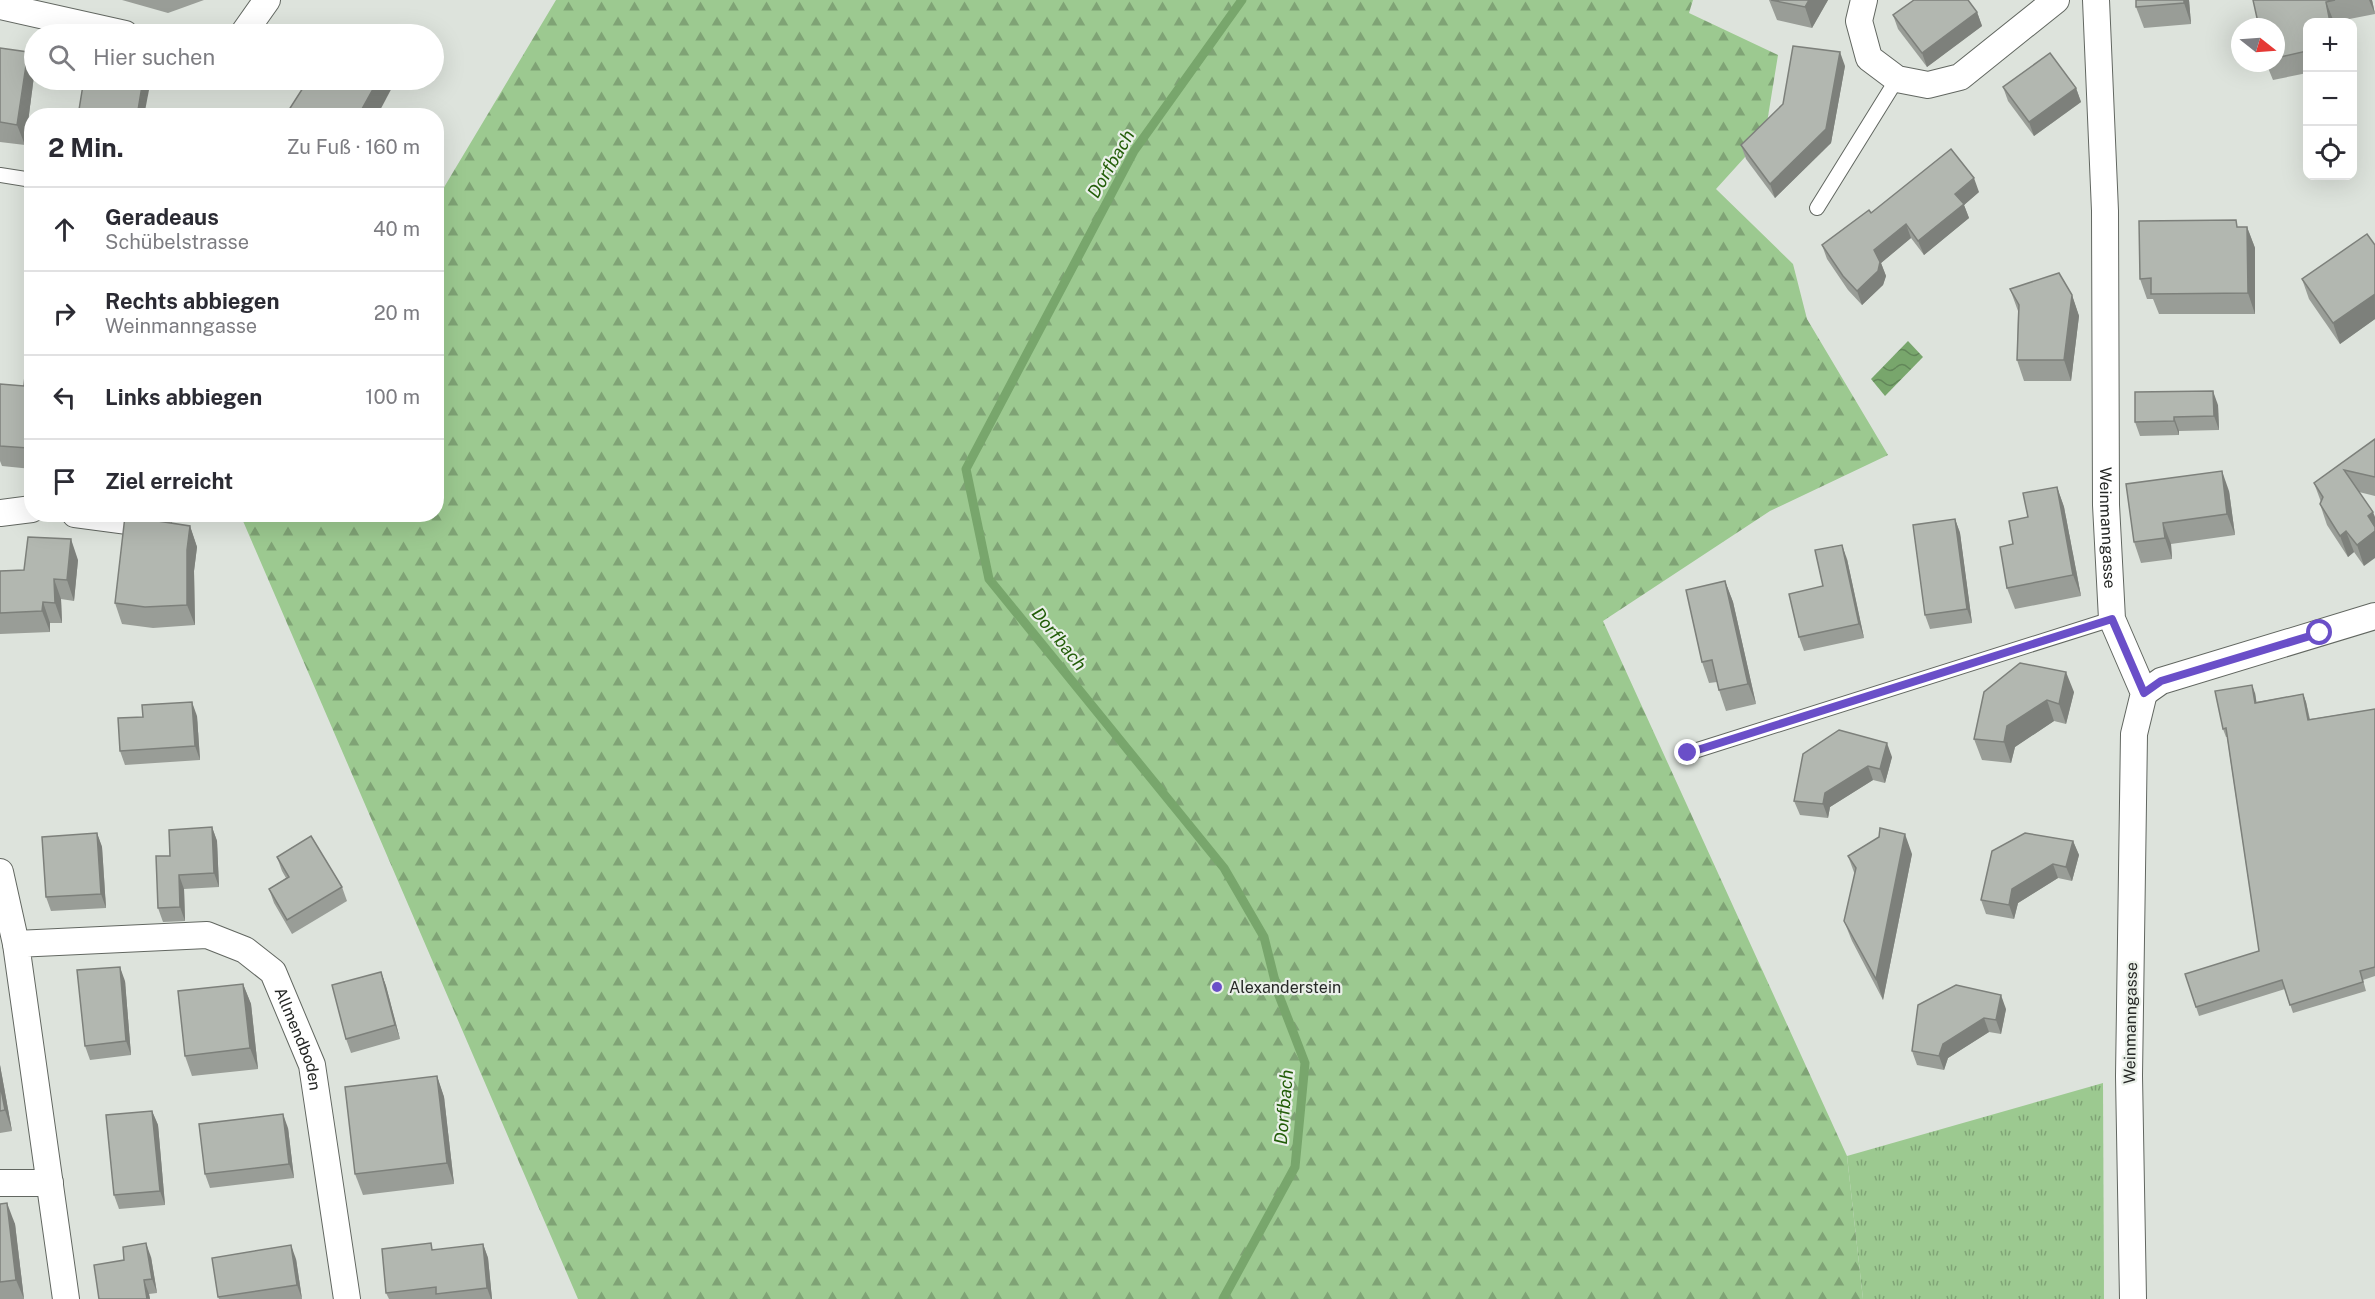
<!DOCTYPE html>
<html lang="de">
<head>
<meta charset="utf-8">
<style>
	:root { --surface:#fff; --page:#f7f7f7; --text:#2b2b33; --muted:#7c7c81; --line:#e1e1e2 }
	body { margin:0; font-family:"Public Sans",sans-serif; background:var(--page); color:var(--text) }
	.controls { position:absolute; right:18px; top:18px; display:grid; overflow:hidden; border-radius:12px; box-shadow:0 6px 24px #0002 }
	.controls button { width:54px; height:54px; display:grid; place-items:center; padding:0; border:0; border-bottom:2px solid var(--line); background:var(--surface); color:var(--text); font:30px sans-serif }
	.compass { position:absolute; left:2231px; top:18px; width:54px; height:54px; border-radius:50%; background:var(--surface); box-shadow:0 6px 24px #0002; rotate:107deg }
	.stop { position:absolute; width:18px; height:18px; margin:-14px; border:4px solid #6a4fc8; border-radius:50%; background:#fff }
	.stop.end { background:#6a4fc8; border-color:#fff; box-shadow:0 2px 6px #0008 }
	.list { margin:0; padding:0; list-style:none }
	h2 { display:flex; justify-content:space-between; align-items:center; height:78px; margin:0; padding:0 24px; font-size:26px }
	h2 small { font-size:20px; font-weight:400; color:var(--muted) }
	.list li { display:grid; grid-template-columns:39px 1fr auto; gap:18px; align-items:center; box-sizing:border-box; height:84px; padding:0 24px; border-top:2px solid var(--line) }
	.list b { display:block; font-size:22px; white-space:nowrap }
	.list p { margin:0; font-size:20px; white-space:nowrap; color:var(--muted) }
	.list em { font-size:20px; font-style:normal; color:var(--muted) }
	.icon { flex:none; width:33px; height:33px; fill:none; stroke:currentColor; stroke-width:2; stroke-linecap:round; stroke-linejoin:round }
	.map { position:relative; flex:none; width:2375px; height:1299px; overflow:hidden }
	.search { position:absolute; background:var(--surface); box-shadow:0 6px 24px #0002; left:24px; top:24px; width:420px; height:66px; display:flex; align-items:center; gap:15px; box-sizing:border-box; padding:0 21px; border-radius:33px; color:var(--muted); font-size:22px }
	.panel { position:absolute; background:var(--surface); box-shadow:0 6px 24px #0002; left:24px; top:108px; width:420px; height:414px; border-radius:24px }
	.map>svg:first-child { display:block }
</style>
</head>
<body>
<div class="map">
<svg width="2375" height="1299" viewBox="0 0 2375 1299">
	<defs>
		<pattern id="grass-tufts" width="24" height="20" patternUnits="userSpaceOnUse" patternTransform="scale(1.5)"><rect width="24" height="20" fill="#9cc990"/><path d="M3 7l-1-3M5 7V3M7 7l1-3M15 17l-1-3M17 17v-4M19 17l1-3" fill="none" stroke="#7fa375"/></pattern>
		<pattern id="forest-firs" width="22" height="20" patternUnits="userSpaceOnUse" patternTransform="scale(1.5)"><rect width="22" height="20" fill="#9cc990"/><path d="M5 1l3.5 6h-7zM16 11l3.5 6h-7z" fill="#7fa375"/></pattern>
		<pattern id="water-waves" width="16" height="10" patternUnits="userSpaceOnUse" patternTransform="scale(1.5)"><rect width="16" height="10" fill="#78a66c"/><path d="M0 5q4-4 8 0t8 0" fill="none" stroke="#628759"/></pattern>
	</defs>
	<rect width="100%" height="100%" fill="#dde3dc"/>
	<path fill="url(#grass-tufts)" d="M2103,1083l1,216h-241l-16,-143z"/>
	<path fill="url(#forest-firs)" d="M556,0h1137l-4,13 89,42 -13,80 -49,54 77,75 14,55 81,136 -118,56 -167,110 244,535 16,143h-1285l-335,-778 3,-7h190l1,-315z"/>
	<path fill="url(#water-waves)" d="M1908,341l15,16 -38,39 -14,-17z"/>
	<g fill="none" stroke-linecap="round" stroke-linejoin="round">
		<path stroke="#78a66c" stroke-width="9" d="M1223,1299l72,-132 10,-104 -27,-70 -14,-56 -40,-69 -235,-289 -23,-110 168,-318 108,-151"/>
		<defs>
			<g id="lane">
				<path d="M0,175l32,5"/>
				<path d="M1817,208l80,-129"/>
				<path d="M1688,753l424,-134"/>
			</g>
			<g id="street">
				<path d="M1864,0l-5,21 10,37 28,21 31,6 32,-8 96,-77"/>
				<path id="s1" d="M2096,0l9,211 1,294 6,114 32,74 -10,41 -5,342 4,223"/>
				<path d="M0,6l125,28"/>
				<path d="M243,34l24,-34"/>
				<path d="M0,513l32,-4"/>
				<path d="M75,514l83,11"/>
				<path d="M2144,693l17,-12 214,-65"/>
				<path d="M0,872l16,72"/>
				<path d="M0,1183h50"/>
				<path id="s2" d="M66,1299l-50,-355 191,-9 38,15 28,22 39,93 35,234"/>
			</g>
		</defs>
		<use href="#lane" stroke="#626761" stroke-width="16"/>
		<use href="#street" stroke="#626761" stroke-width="28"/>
		<use href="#lane" stroke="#fff" stroke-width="14"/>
		<use href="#street" stroke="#fff" stroke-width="26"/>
	</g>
	<g fill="#999d97">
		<path d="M122,0h82l-36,13z"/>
		<path d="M1769,0h59l-16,28 -35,-8z"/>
		<path d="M2189,0l2,24 -47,4 -8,-21z"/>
		<path d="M2253,0h119l3,14 -41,8h-27v51l-34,7 -7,-17h10v-36z"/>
		<path d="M1977,12l5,14 -55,41 -29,-38 -5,-14z"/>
		<path d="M0,48l28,4 6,18v6l-9,69 -25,-3z"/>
		<path d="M1845,66l-14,77 -56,55 -29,-39 -5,-14 42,-41z"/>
		<path d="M2003,87l73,1 5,14 -47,34 -26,-35z"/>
		<path d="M1979,192l-15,13 5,13 -45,37 -13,-17 -30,25 5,13 -3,9 -21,20 -14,-15 -21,-31 -5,-14 49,-32z"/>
		<path d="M2239,227h8l8,21v66h-96l-6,-15h-6l-7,-20z"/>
		<path d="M2375,245v74l-35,25 -31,-45 -7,-20z"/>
		<path d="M2010,289l62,6 7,21 -8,65h-47l-7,-21 1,-49z"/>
		<path d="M32,366v103l-30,-3 -2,-5v-77l24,2z"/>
		<path d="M2218,405l1,25 -40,1v4l-39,1 -5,-14z"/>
		<path d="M2375,439v57l-16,-4 5,74 -10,-14 -6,5 -21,-32 -7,-21 1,-2 -7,-19z"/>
		<path d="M2126,484l103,7 6,44 -64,9 1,15 -31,4 -7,-21z"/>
		<path d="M2057,487l7,20 17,89 -66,13 -8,-21 6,-44z"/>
		<path d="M1955,519l5,14 12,90 -42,6 -5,-14z"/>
		<path d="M190,526l7,21 -3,24 1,54 -42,3 -31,-4 -7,-21z"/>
		<path d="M1847,559l17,79 -60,13 -5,-14 24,-51z"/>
		<path d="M78,560l-4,41 -13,-2 1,24h-12v9l-50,2v-63l24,-1z"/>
		<path d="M1725,581l8,21 23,102 -30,7 -7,-21 -2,-8 -8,1 -7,-21z"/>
		<path d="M1984,692h90l-8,32 -12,-3 -39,26 -4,16 -29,-3 -8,-21z"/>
		<path d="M2255,693l1,9 47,-8 3,8 4,17 65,-10v267l-12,4 3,11 -73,22 -8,-24 -86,27 -3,-9 63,-56 -32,-214h-1l-3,-8z"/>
		<path d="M197,716l3,44 -75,5 -5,-14z"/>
		<path d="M1803,754l89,3 -7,26 -12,-3 -43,27 -2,11 -28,-3 -6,-14z"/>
		<path d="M212,827l5,14 2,46 -35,2 1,32 -22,1 -5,-14 12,-52z"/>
		<path d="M97,833l5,14 4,61 -55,3 -5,-14z"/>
		<path d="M2073,841l6,14 -7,26 -14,-3 -40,25 -4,16 -28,-5 -5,-14z"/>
		<path d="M1912,854l-29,146 -31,-59 -8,-20 11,-46 -7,-19z"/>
		<path d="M277,857l65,30 5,14 -55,33 -18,-31 -5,-14 17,-11 -4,-7z"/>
		<path d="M381,972l5,14 14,53 -49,14 -5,-14z"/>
		<path d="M125,981l6,74 -41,5 -5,-14z"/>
		<path d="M243,984l8,20 7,65 -66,7 -7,-20z"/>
		<path d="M2006,1009l-5,25 -12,-2 -41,26 -4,12 -27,-5 -5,-14z"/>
		<path d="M0,1065l12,66 -12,2z"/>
		<path d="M437,1076l7,21 10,87 -91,11 -8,-21z"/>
		<path d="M152,1111l6,14 7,80 -46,4 -5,-14z"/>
		<path d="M288,1128l6,50 -84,10 -5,-14z"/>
		<path d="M0,1204l15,20 9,75h-24z"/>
		<path d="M483,1244l5,14 4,41h-103l-3,-6z"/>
		<path d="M151,1257l6,36 -8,1 1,5h-51l25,-39z"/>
		<path d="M296,1259l6,40h-83l-1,-2z"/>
	</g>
	<g fill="#7d807b">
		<path d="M1809,0h19l-16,28 -7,-21z"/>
		<path d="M2184,0h5l2,24 -7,-21z"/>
		<path d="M2369,0h3l3,14z"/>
		<path d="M2326,2l8,20h-4z"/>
		<path d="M1977,12l5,14 -55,41 -5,-14z"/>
		<path d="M28,52l6,18v6l-9,69 -8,-20z"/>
		<path d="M1840,52l5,14 -14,77 -56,55 -5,-14z"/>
		<path d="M143,80h2l4,10 -5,26h-7z"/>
		<path d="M378,80h17v2l-18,34h-19z"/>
		<path d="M2076,88l5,14 -47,34 -5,-14z"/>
		<path d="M1974,178l5,14 -15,13 5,13 -45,37 -6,-14 37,-47z"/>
		<path d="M1906,224l5,14 -30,25 5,13 -3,9 -21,20 -5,-14 17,-41z"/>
		<path d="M2247,227l8,21v66l-7,-21z"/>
		<path d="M2375,294v25l-35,25 -7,-21z"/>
		<path d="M2072,295l7,21 -8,65 -7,-21z"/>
		<path d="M2213,391l5,14 1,25 -5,-14z"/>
		<path d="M2174,417l5,14v4l-5,-14z"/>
		<path d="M28,440l4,9v10l-4,-11z"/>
		<path d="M2222,471l7,20 6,44 -8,-21z"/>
		<path d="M2057,487l7,20 17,89 -8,-21z"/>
		<path d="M2373,512l2,5v41l-11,8 -7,-21 11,-29z"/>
		<path d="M1955,519l5,14 12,90 -5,-14z"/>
		<path d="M2163,523l8,21 1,15 -7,-21z"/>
		<path d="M190,526l7,21 -3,24 1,54 -8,-20v-55z"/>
		<path d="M2346,531l8,21 -6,5 -8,-21z"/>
		<path d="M71,539l7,21 -4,41 -7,-21z"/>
		<path d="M1842,545l5,14 17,79 -5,-14z"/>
		<path d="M54,579l7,20 1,24 -7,-20z"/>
		<path d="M1725,581l8,21 23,102 -8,-20z"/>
		<path d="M43,602l7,21v9l-8,-21z"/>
		<path d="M2066,672l8,20 -8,32 -7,-20z"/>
		<path d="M2252,685l3,8 3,18 -3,-8z"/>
		<path d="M2303,694l3,8 5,26 -3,-8z"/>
		<path d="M2047,700l7,21 -39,26 -4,16 -7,-21 3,-16z"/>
		<path d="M192,702l5,14 3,44 -5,-14z"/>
		<path d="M1887,743l5,14 -7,26 -5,-14z"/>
		<path d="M1868,766l5,14 -43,27 -2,11 -5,-14 2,-11z"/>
		<path d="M212,827l5,14 2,46 -5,-14z"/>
		<path d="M97,833l5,14 4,61 -5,-14z"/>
		<path d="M1905,834l7,20 -29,146 -7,-21z"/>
		<path d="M2073,841l6,14 -7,26 -6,-14z"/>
		<path d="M2053,864l5,14 -40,25 -4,16 -5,-14 3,-16z"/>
		<path d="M179,875l5,14 1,32 -5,-14z"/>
		<path d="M120,967l5,14 6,74 -5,-14z"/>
		<path d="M381,972l5,14 14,53 -5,-14z"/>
		<path d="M243,984l8,20 7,65 -8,-21z"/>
		<path d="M2001,995l5,14 -5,25 -5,-14z"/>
		<path d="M1984,1018l5,14 -41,26 -4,12 -5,-14 4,-12z"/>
		<path d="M0,1065l12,66 -7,-21 -5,-26z"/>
		<path d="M437,1076l7,21 10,87 -7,-21z"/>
		<path d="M152,1111l6,14 7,80 -5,-14z"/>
		<path d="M283,1114l5,14 6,50 -5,-14z"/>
		<path d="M7,1203l8,21 9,75 -8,-19z"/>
		<path d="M146,1243l5,14 6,36 -5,-14z"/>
		<path d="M483,1244l5,14 4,41h-1l-4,-11z"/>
		<path d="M291,1245l5,14 6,40 -5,-14z"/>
		<path d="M144,1280l5,14 1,5h-3z"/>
	</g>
	<g fill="#b2b7b0" stroke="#7d807b" stroke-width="1.5">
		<path d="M1771,0h38l-4,7z"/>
		<path d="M1914,0h54l9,12 -55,41 -29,-38z"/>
		<path d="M2136,0h48v3l-48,4z"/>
		<path d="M2253,0h82l-9,2 4,20h-23v29l-31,7v-31h-17z"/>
		<path d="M342,27l10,7h-14z"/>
		<path d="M1793,46l47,6 -14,77 -56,55 -29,-39 42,-41z"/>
		<path d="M0,48l28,4 -11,73 -17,-3z"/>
		<path d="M2050,53l26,35 -47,34 -26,-35z"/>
		<path d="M91,80h52l-6,36h-59l5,-31 7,1z"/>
		<path d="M308,80h70l-20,36h-73z"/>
		<path d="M1951,149l23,29 -19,16 9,10 -46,37 -12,-17 -32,26 6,12 -2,9 -21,20 -14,-15 -21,-31 47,-35 2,3z"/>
		<path d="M2236,220l1,7h10l1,66 -97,1v-16l-11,1 -1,-58z"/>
		<path d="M2367,234l8,11v49l-42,29 -31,-44z"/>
		<path d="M2059,273l13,22 -8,65h-47l2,-55 -9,-16z"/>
		<path d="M26,366h6v74h-4v8l-28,-2v-62l24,2z"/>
		<path d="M2213,391l1,25 -40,1v4l-39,1v-30z"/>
		<path d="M2375,439v38l-31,-7 29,42 -5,4 7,11v4l-18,14 -11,-14 -6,5 -20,-32 3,-7 -9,-14z"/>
		<path d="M2222,471l5,43 -64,9 2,15 -31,4 -8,-58z"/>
		<path d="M2057,487l16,88 -66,13 -7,-41 13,-3 -4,-23 19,-4 -5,-24z"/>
		<path d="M125,516l65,10 -3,24v55l-42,2 -30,-4z"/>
		<path d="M1955,519l12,90 -42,6 -12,-90z"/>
		<path d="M28,537l43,2 -4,41 -13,-1 1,24 -12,-1 -1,9 -42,2v-42l24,-1z"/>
		<path d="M1842,545l17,79 -60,13 -10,-43 34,-8 -8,-36z"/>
		<path d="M1725,581l23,103 -29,6 -7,-30 -10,2 -16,-72z"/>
		<path d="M2020,663l46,9 -7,32 -12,-4 -40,26 -3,16 -30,-3 10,-47z"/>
		<path d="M2252,685l3,18 48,-9 5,26 67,-11v258l-15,4 3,11 -73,23 -8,-25 -86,27 -11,-33 74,-23 -33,-223 -3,1 -8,-38z"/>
		<path d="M192,702l3,44 -75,5 -2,-33 25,-1 -1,-12z"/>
		<path d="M1839,730l48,13 -7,26 -12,-3 -43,27 -2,11 -29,-3 9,-47z"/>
		<path d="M212,827l2,46 -35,2 1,32 -22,1 -2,-52h14l-1,-26z"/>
		<path d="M1880,828l25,6 -29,145 -32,-58 12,-53 -8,-12 31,-19z"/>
		<path d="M97,833l4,61 -55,3 -4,-60z"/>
		<path d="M2025,833l48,8 -7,26 -13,-3 -41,25 -3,16 -28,-5 11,-49z"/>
		<path d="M311,836l31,51 -55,33 -18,-31 20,-12 -12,-20z"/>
		<path d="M120,967l6,74 -41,5 -8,-76z"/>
		<path d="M381,972l14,53 -49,14 -14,-54z"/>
		<path d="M243,984l7,64 -65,8 -7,-65z"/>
		<path d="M1956,985l45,10 -5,25 -12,-2 -41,26 -4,12 -27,-5 6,-46z"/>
		<path d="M437,1076l10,87 -92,11 -10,-87z"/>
		<path d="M0,1084l5,26 -5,1z"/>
		<path d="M152,1111l8,80 -46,4 -8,-80z"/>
		<path d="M283,1114l6,50 -84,10 -6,-50z"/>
		<path d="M7,1203l9,77 -16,2v-78z"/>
		<path d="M146,1243l6,36 -8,1 3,19h-48l-5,-34 30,-5 -1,-13z"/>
		<path d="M431,1243l1,7 51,-6 4,44 -51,6v-7l-50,6 -4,-44z"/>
		<path d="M291,1245l6,40 -79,12 -6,-39z"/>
	</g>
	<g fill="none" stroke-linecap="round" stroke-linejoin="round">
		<path stroke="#6a4fc8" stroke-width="8" d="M1688,753l424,-134 32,74 17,-12 159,-48"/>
	</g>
	<circle fill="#6a4fc8" stroke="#eaf0e9" stroke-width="2" cx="1217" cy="987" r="6"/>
	<g text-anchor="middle" stroke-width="4.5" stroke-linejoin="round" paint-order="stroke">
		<g font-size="16" fill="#262826" stroke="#eaf0e9">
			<text dy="6" stroke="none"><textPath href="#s1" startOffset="528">Weinmanngasse</textPath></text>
			<text transform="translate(2130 1023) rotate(-89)" y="6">Weinmanngasse</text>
			<text dy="6" stroke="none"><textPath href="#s2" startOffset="698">Allmendboden</textPath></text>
		</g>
		<g font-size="16" fill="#262826" stroke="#eaf0e9" text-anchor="start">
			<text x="1229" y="993">Alexanderstein</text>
		</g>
		<g font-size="18" font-style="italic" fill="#225d08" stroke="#eaf0e9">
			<text transform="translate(1111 164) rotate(-60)" y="6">Dorfbach</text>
			<text transform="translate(1059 639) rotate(51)" y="6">Dorfbach</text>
			<text transform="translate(1284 1107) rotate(-85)" y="6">Dorfbach</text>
		</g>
	</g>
</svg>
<div class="controls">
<button>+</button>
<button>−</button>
<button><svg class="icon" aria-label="locate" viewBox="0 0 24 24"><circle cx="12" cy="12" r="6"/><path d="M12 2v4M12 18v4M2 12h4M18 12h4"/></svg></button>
</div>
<svg class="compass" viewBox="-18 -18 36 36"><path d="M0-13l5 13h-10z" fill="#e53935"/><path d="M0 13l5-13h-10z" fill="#7c7c81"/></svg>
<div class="stop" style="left:2320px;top:633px"></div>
<div class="stop end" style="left:1688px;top:753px"></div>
<div class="search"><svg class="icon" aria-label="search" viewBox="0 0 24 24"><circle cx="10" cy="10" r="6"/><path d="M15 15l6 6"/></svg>Hier suchen</div>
<section class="panel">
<h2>2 Min.<small>Zu Fuß · 160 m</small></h2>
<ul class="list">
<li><svg class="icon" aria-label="ahead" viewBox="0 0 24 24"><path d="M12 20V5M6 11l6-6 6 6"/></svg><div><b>Geradeaus</b><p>Schübelstrasse</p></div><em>40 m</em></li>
<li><svg class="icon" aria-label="right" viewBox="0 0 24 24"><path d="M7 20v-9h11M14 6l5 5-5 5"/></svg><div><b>Rechts abbiegen</b><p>Weinmanngasse</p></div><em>20 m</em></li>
<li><svg class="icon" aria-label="left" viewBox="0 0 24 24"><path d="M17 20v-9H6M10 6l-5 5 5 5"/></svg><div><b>Links abbiegen</b></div><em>100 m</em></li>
<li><svg class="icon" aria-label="arrive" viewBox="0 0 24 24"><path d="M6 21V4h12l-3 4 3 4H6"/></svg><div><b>Ziel erreicht</b></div></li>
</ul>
</section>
</div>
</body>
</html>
